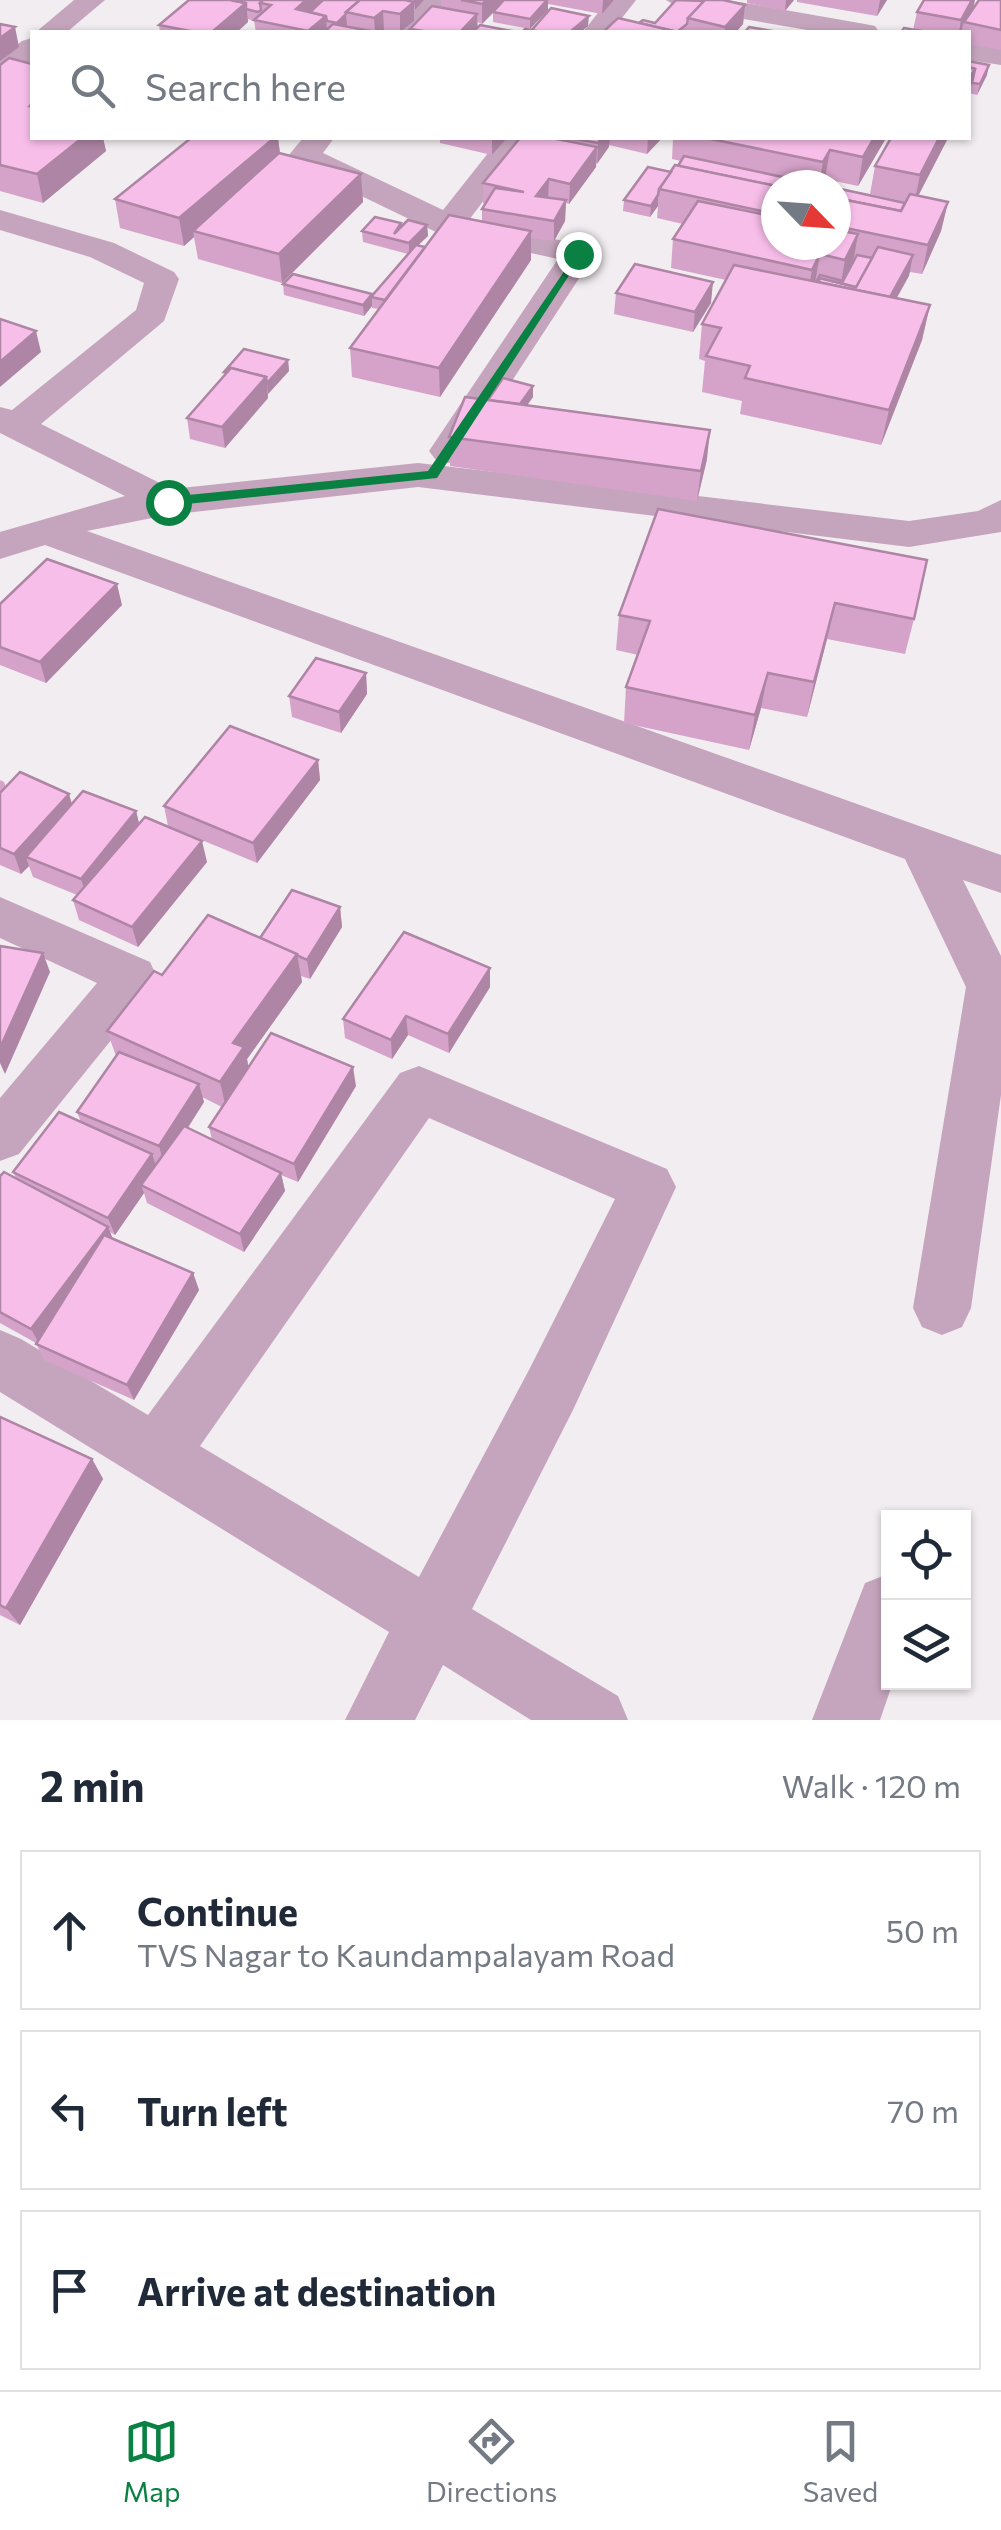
<!DOCTYPE html>
<html lang="en">
<head>
<meta charset="utf-8">
<style>
	:root { --surface:#fff; --page:#f6f6f7; --text:#1f2937; --muted:#747a83; --line:#e0e1e3; --accent:#0b8043 }
	body { margin:0; font-family:Commissioner,sans-serif; background:var(--page); color:var(--text) }
	.controls { position:absolute; right:30px; bottom:30px; display:grid; overflow:hidden; border-radius:0px; box-shadow:0 2px 8px #0004 }
	.controls button { width:90px; height:90px; display:grid; place-items:center; padding:0; border:0; border-bottom:2px solid var(--line); background:var(--surface); color:var(--text); font:50px sans-serif }
	.compass { position:absolute; left:761px; top:170px; width:90px; height:90px; border-radius:50%; background:var(--surface); box-shadow:0 2px 8px #0004; rotate:115deg }
	.stop { position:absolute; width:30px; height:30px; margin:-22px; border:8px solid #0b8043; border-radius:50%; background:#fff }
	.stop.end { background:#0b8043; border-color:#fff; box-shadow:0 2px 10px #0008 }
	.list { margin:0; padding:0; list-style:none }
	h2 { display:flex; justify-content:space-between; align-items:center; height:130px; margin:0; padding:0 40px; font-size:42px }
	h2 small { font-size:32px; font-weight:400; color:var(--muted) }
	.list li { display:grid; grid-template-columns:65px 1fr auto; gap:30px; align-items:center; box-sizing:border-box; height:160px; margin:0 20px 20px; padding:0 20px; border:2px solid var(--line); border-radius:0px }
	.list b { display:block; font-size:38px; white-space:nowrap }
	.list p { margin:0; font-size:32px; white-space:nowrap; color:var(--muted) }
	.list em { font-size:32px; font-style:normal; color:var(--muted) }
	.icon { flex:none; width:55px; height:55px; fill:none; stroke:currentColor; stroke-width:2; stroke-linecap:round; stroke-linejoin:round }
	.map { position:relative; flex:none; width:1001px; height:1720px; overflow:hidden }
	.search { position:absolute; background:var(--surface); box-shadow:0 2px 8px #0004; left:30px; right:30px; top:30px; height:110px; display:flex; align-items:center; gap:25px; box-sizing:border-box; padding:0 35px; border-radius:0px; color:var(--muted); font-size:38px }
	.sheet { height:670px; background:var(--surface) }
	nav { display:flex; justify-content:space-around; align-items:center; box-sizing:border-box; height:140px; border-top:2px solid var(--line); background:var(--surface); font-size:28px; color:var(--muted) }
	nav a { display:grid; justify-items:center; gap:5px }
	nav .on { color:var(--accent) }
	.map>svg:first-child { display:block }
</style>
</head>
<body>
<div class="map">
<svg width="1001" height="1720" viewBox="0 0 1001 1720">
	<rect width="100%" height="100%" fill="#f2edf0"/>
	<g fill="none" stroke-linecap="round" stroke-linejoin="round">
		<g fill="#c5a5bd" fill-rule="evenodd">
			<path d="M74,0h31l-38,32h-31z"/>
			<path d="M423,0h29l-29,32h-29z"/>
			<path d="M608,0h28l-25,32h-28z"/>
			<path d="M666,0h62l137,24 10,2 4,6h-60l-139,-24z"/>
			<path d="M32,38v23l-22,18 -10,3v-24l22,-17z"/>
			<path d="M968,42l33,5v18l-33,-5z"/>
			<path d="M303,138h31l-11,15 120,57 57,-72h31l-62,82 121,27 5,7 -134,205 -13,4 -13,-4 -6,-8 129,-192 -122,-27 -143,-69 -5,-7z"/>
			<path d="M0,210l114,33 60,29 5,7 -15,42 -123,103 131,65 246,-26 491,58 69,-10 23,-11v32l-92,15 -491,-60 -251,28 -80,16 914,324v38l-38,-13 38,76v139l-30,213 -9,19 -20,8 -20,-8 -9,-19 53,-321 -61,-128 -860,-314 -45,14v-27l125,-36 -125,-63v-26l12,3 124,-100 8,-27 -54,-26 -90,-27z"/>
			<path d="M0,897l150,65 7,15 -7,15 -131,162 -19,7v-63l97,-115 -97,-45z"/>
			<path d="M419,1066l248,103 9,18 -103,223 -101,199 146,87 10,24h-97l-88,-55 -28,55h-70l44,-88 -389,-240v-62l21,9 127,76 252,-342zM429,1118l186,81 -85,169 -111,209 -219,-131z"/>
			<path d="M888,1574v108h5l-13,38h-68l53,-137z"/>
		</g>
	</g>
	<g fill="#d5a3c9" fill-rule="evenodd">
		<path d="M235,0h86v2l2,-2h101l-10,10v11l-12,11 -18,-2 -3,2h-125l-2,-11 -6,-2v3l-11,10h-77l-1,-7z"/>
		<path d="M441,0h173l-12,14 -54,-10v6l-18,19 -37,-7v-9l-11,11 -5,-2v6l40,4h-107v-3l31,-22z"/>
		<path d="M747,0h47l-9,11 -38,-8z"/>
		<path d="M797,0h90l-10,16 -80,-14z"/>
		<path d="M975,0l-2,9 28,-9v50l-33,-6v-12h-6v-1l-1,1h-60l12,-2 4,-18z"/>
		<path d="M745,5l-2,19 -7,8h-133l36,-9h16z"/>
		<path d="M968,61l19,14 -10,20 -8,-2v3z"/>
		<path d="M0,65l32,73h71l3,13 -63,52 -43,-12z"/>
		<path d="M191,138h87l2,15 81,21 2,28 -81,81 -84,-24 -4,-22 -10,9 -64,-18 -5,-29z"/>
		<path d="M440,138h67l-15,17 -52,-12z"/>
		<path d="M520,138h142l-15,16 -38,-9 -13,19v3l-27,37 -3,-1 -1,18 -11,20 -23,-3v22l-91,137 -88,-20 -2,-29 29,-39 -7,-1v-2l-8,10 -80,-21 -1,-11 89,12 36,-42 -45,-12 -1,-11 65,-6 1,11 -10,9 7,2 57,-26v-12l3,-5 -2,-1v-20z"/>
		<path d="M673,138h213l-28,48 -33,-7 -3,6h-46v60h60v-57l69,15 1,-1 -36,-8 5,-28 73,-28 -30,58 30,6 -7,29 -19,43 -12,-2 -14,26 34,7 -8,35 -41,105 -141,-31 2,-13 -40,-9 3,-31 -6,-2 3,-35 24,-44 -55,-12 2,-29 10,-15 -26,-6 1,-12 -8,11 -27,-6 1,-11 47,-28 10,-11 -9,-2z"/>
		<path d="M616,293l95,10 -18,29 -79,-18z"/>
		<path d="M288,360l1,11 -21,23v4l-43,50 -35,-9 -3,-21 37,-43v-3z"/>
		<path d="M533,397l-6,8 180,54 -10,42 -247,-35 -1,-29 39,-37z"/>
		<path d="M658,509l256,110 -9,35 -78,-15 -20,78 -46,-9 -12,42 -125,-27 2,-36 12,-32 -22,-5 3,-35z"/>
		<path d="M0,604l122,1 -76,78 -46,-18z"/>
		<path d="M366,673l1,21 -26,39 -49,-16 -3,-21z"/>
		<path d="M318,760l2,20 -63,83 -89,-37 -4,-20z"/>
		<path d="M0,780l4,2 2,5 66,16 64,8 3,12 68,39 -69,85 -59,-27 -6,-20 4,-5 -44,-18 -4,-11 -8,8 -21,-9z"/>
		<path d="M340,907l2,20 -32,52 -9,-3 1,6 -55,77 1,8 108,19 -58,96 -17,-7 4,16 -41,61 -97,-49 -3,-10 -29,42 -5,-3 3,7 80,34 6,17 -65,110 -90,-40 -8,-17 -36,-20v-147l16,2 -3,-6 68,-50 -4,-10 39,-56 -9,-25 55,-56zM202,1097l20,10 -13,20 3,13 -24,-12 16,-26z"/>
		<path d="M490,987l-41,66 -41,-18 -16,24 -47,-21 -2,-19z"/>
		<path d="M0,1417l92,42 11,20 -83,146 -20,-10z"/>
	</g>
	<g fill="#ae85a4">
		<path d="M306,0h15v7l-11,11 -14,-9z"/>
		<path d="M414,0h10l-9,10z"/>
		<path d="M487,0h18l-23,24v-20z"/>
		<path d="M548,0v10l-18,19v-10z"/>
		<path d="M603,0h11l-12,14z"/>
		<path d="M786,0h8l-9,11z"/>
		<path d="M880,0h7l-10,16z"/>
		<path d="M972,0h3l-3,12 -8,10 -3,10h-2l2,-12z"/>
		<path d="M414,2v19l-14,11v-18z"/>
		<path d="M246,3l2,19 -11,10h-25z"/>
		<path d="M745,5l-2,19 -7,8h-11v-5z"/>
		<path d="M383,11l1,19 -3,2h-6l-1,-14z"/>
		<path d="M346,14l1,11 -8,7 -2,-9z"/>
		<path d="M477,14l1,18h-18z"/>
		<path d="M326,16l1,16h-18l-1,-1z"/>
		<path d="M589,16l-1,10 -7,6h-11z"/>
		<path d="M15,27l4,20 -19,14v-23z"/>
		<path d="M989,65l-2,10 -10,20 3,-11z"/>
		<path d="M975,69l-6,27h-1v-15z"/>
		<path d="M82,138h21l3,13 -63,52 -6,-29z"/>
		<path d="M274,138h4l3,24 -88,69 1,6 -10,9 -5,-28z"/>
		<path d="M492,138h15l-15,17z"/>
		<path d="M602,138h8l-1,9 -12,17 1,-21z"/>
		<path d="M648,138h14l-15,16z"/>
		<path d="M874,138h12l-28,48 5,-29z"/>
		<path d="M939,138h9l-34,66 6,-29z"/>
		<path d="M597,147l-1,20 -27,37 1,-20z"/>
		<path d="M830,150l-5,29 -3,6h-3l4,-23z"/>
		<path d="M361,174l2,28 -81,81 -3,-29z"/>
		<path d="M549,179l-1,20 -12,-3z"/>
		<path d="M658,195v11l-8,11 1,-11z"/>
		<path d="M566,200l-1,21 -11,20v-20z"/>
		<path d="M948,202l-7,29 -19,43 6,-29z"/>
		<path d="M427,225l1,11 -19,18v-11z"/>
		<path d="M531,231v29l-91,137 -1,-29z"/>
		<path d="M858,234l-5,29 -13,26 5,-29z"/>
		<path d="M820,254l-5,29 -8,16 5,-29z"/>
		<path d="M913,255l-4,21 -29,52 4,-21z"/>
		<path d="M713,282l-2,21 -18,29 2,-20z"/>
		<path d="M372,294v12l-8,10 -1,-11z"/>
		<path d="M930,305l-8,35 -41,105 8,-35z"/>
		<path d="M36,331l5,21 -41,35v-25z"/>
		<path d="M288,360l1,11 -21,23 -1,-11z"/>
		<path d="M266,377l2,21 -43,50 -3,-21z"/>
		<path d="M533,386v11l-22,31v-11z"/>
		<path d="M710,430l-3,29 -10,42 4,-30z"/>
		<path d="M117,584l5,21 -76,78 -6,-21z"/>
		<path d="M835,603l-8,36 -20,78 7,-35z"/>
		<path d="M366,673l1,21 -26,39 -2,-21z"/>
		<path d="M768,673l-7,35 -12,42 6,-35z"/>
		<path d="M318,760l2,20 -63,83 -4,-20z"/>
		<path d="M69,794l6,20 -49,43 3,9 -8,8 -7,-20z"/>
		<path d="M136,811l5,21 -54,67 -6,-20z"/>
		<path d="M202,841l5,21 -69,85 -6,-20z"/>
		<path d="M340,907l2,20 -32,52 -3,-19z"/>
		<path d="M43,953l7,19 -45,102 -5,-11v-15z"/>
		<path d="M297,954l5,28 -55,77 3,15 -24,34 -6,-26 13,-39z"/>
		<path d="M490,968v19l-41,66 -1,-19z"/>
		<path d="M406,1016l2,19 -16,24 -1,-19z"/>
		<path d="M353,1067l3,19 -58,96 -4,-18z"/>
		<path d="M199,1084l5,18 -40,62 -5,-18z"/>
		<path d="M152,1154l6,18 -17,13 3,8 -29,42 -7,-17z"/>
		<path d="M281,1173l4,18 -41,61 -4,-18z"/>
		<path d="M108,1227l7,17 -75,101 -9,-16z"/>
		<path d="M193,1273l6,17 -65,110 -7,-15z"/>
		<path d="M92,1459l11,20 -83,146 -14,-17z"/>
	</g>
	<g fill="#f8beea" stroke="#ae85a4" stroke-width="2.5">
		<path d="M189,0h41l16,3 -34,29h-17l-36,-7z"/>
		<path d="M235,0h28l-3,3 1,7 -3,2 -12,-3v-6l-12,-2z"/>
		<path d="M263,0h43l-10,9 30,7 -18,15 -54,-11 17,-15 -11,-2z"/>
		<path d="M323,0h37l-14,12v2l-9,9 -10,-2 -1,-5 -16,-4z"/>
		<path d="M360,0h45l9,2 -14,12 -17,-3 -9,7 -28,-6z"/>
		<path d="M461,0h26l-5,4z"/>
		<path d="M504,0h43l-17,19 -37,-7z"/>
		<path d="M676,0l29,1 -17,17 -1,6 -10,8 -38,-9 4,-3 12,3z"/>
		<path d="M705,0h18l22,5 -20,22 -37,-9z"/>
		<path d="M924,0h48l-11,20 -44,-8z"/>
		<path d="M979,0h22v30l-37,-8z"/>
		<path d="M432,6l45,8 -17,18h-30l-20,-3z"/>
		<path d="M551,8l38,8 -19,16h-28l-11,-1z"/>
		<path d="M618,18l60,14h-75z"/>
		<path d="M0,24l15,3 -15,11z"/>
		<path d="M333,24l43,8h-52z"/>
		<path d="M480,25l37,7h-44z"/>
		<path d="M749,27l29,5h-33z"/>
		<path d="M904,28l23,4h-26z"/>
		<path d="M525,29l17,3h-20z"/>
		<path d="M9,58l23,6v40l-2,2h2v32h50l-45,36 -37,-9v-100z"/>
		<path d="M968,61l21,4 -9,19 -8,-1 3,-14 -7,-2z"/>
		<path d="M968,67l7,2 -7,12z"/>
		<path d="M191,138h83l-95,80 -64,-19z"/>
		<path d="M520,138h32l45,9 -27,37 -21,-5 -13,17 30,4 -12,21 -72,-12 13,-21 29,4 -41,-9z"/>
		<path d="M569,138h33l-4,5z"/>
		<path d="M706,138h168l-11,19 -33,-7 -7,12z"/>
		<path d="M891,138h48l-19,37 -45,-9z"/>
		<path d="M279,153l82,21 -82,80 -86,-23z"/>
		<path d="M684,156l136,29 -44,1 -98,-20z"/>
		<path d="M675,165l101,21v28l-117,-25z"/>
		<path d="M648,167l23,5 -12,17 -1,6 -7,11 -27,-6z"/>
		<path d="M836,188l69,15 -4,8 -65,-13z"/>
		<path d="M910,194l38,8 -20,43 -92,-19v-28l65,13z"/>
		<path d="M698,201l78,16v28h60v-15l22,4 -13,26 -25,-6 -8,16 -139,-31z"/>
		<path d="M449,215l82,16 -92,137 -89,-20z"/>
		<path d="M375,217l26,6 -7,11 14,-14 19,5 -18,18 -47,-12z"/>
		<path d="M416,245l9,2 -40,53 -14,-3z"/>
		<path d="M878,247l35,8 -23,42 -72,-15 2,-4 36,9z"/>
		<path d="M857,255l15,3 -16,29 -36,-9 -2,4h-2l4,-7 23,6z"/>
		<path d="M635,264l78,18 -18,30 -79,-19z"/>
		<path d="M734,265l196,40 -41,105 -144,-32 5,-12 -44,-10 15,-28 -19,-4z"/>
		<path d="M293,274l79,20 -9,11 -80,-21z"/>
		<path d="M0,319l36,12 -36,31z"/>
		<path d="M244,349l44,11 -21,23 -1,-6 -35,-9 -4,4h-3z"/>
		<path d="M231,368l35,9 -44,50 -35,-9z"/>
		<path d="M503,378l30,8 -13,18 -32,-4z"/>
		<path d="M465,397l245,33 -9,41 -252,-34z"/>
		<path d="M658,509l269,51 -13,59 -79,-16 -21,79 -46,-9 -13,42 -129,-28 24,-66 -31,-6z"/>
		<path d="M47,559l70,25 -77,78 -40,-15v-43z"/>
		<path d="M316,658l50,15 -27,39 -50,-16z"/>
		<path d="M230,726l88,34 -65,83 -89,-37z"/>
		<path d="M20,772l49,22 -55,60 -14,-6v-55z"/>
		<path d="M83,791l53,20 -55,68 -55,-22z"/>
		<path d="M145,817l57,24 -70,86 -59,-27z"/>
		<path d="M292,890l48,17 -33,53 -47,-22z"/>
		<path d="M208,915l89,39 -64,89 11,4 -24,35 -113,-51 47,-60 8,4z"/>
		<path d="M404,932l86,36 -42,66 -42,-18 -15,24 -48,-21z"/>
		<path d="M0,946l43,7 -43,95z"/>
		<path d="M271,1033l82,34 -59,97 -85,-37z"/>
		<path d="M119,1052l80,32 -40,62 -82,-34z"/>
		<path d="M59,1112l93,42 -44,64 -95,-46z"/>
		<path d="M184,1126l97,47 -41,61 -99,-49z"/>
		<path d="M4,1172l104,55 -77,102 -31,-17v-136z"/>
		<path d="M104,1235l89,38 -66,112 -91,-41z"/>
		<path d="M0,1417l92,42 -86,149 -6,-3z"/>
	</g>
	<path fill="#0b8043" d="M578,251l5,3 -146,224 -269,28 -7,-4 7,-5 260,-26z"/>
</svg>
<div class="controls">
<button><svg class="icon" aria-label="locate" viewBox="0 0 24 24"><circle cx="12" cy="12" r="6"/><path d="M12 2v4M12 18v4M2 12h4M18 12h4"/></svg></button>
<button><svg class="icon" aria-label="layers" viewBox="0 0 24 24"><path d="M12 4l9 5-9 5-9-5zM3 14l9 5 9-5"/></svg></button>
</div>
<svg class="compass" viewBox="-18 -18 36 36"><path d="M0-13l5 13h-10z" fill="#e53935"/><path d="M0 13l5-13h-10z" fill="#747a83"/></svg>
<div class="stop" style="left:168px;top:502px"></div>
<div class="stop end" style="left:578px;top:254px"></div>
<div class="search"><svg class="icon" aria-label="search" viewBox="0 0 24 24"><circle cx="10" cy="10" r="6"/><path d="M15 15l6 6"/></svg>Search here</div>
</div>
<section class="sheet">
<h2>2 min<small>Walk · 120 m</small></h2>
<ul class="list">
<li><svg class="icon" aria-label="ahead" viewBox="0 0 24 24"><path d="M12 20V5M6 11l6-6 6 6"/></svg><div><b>Continue</b><p>TVS Nagar to Kaundampalayam Road</p></div><em>50 m</em></li>
<li><svg class="icon" aria-label="left" viewBox="0 0 24 24"><path d="M17 20v-9H6M10 6l-5 5 5 5"/></svg><div><b>Turn left</b></div><em>70 m</em></li>
<li><svg class="icon" aria-label="arrive" viewBox="0 0 24 24"><path d="M6 21V4h12l-3 4 3 4H6"/></svg><div><b>Arrive at destination</b></div></li>
</ul>
</section>
<nav>
<a class="on"><svg class="icon" aria-label="map" viewBox="0 0 24 24"><path d="M3 6l6-2 6 2 6-2v14l-6 2-6-2-6 2zM9 4v14M15 6v14"/></svg>Map</a>
<a><svg class="icon" aria-label="directions" viewBox="0 0 24 24"><path d="M12 3l9 9-9 9-9-9zM9 14v-3h6M13 9l2 2-2 2"/></svg>Directions</a>
<a><svg class="icon" aria-label="saved" viewBox="0 0 24 24"><path d="M7 4h10v16l-5-4-5 4z"/></svg>Saved</a>
</nav>
</body>
</html>
